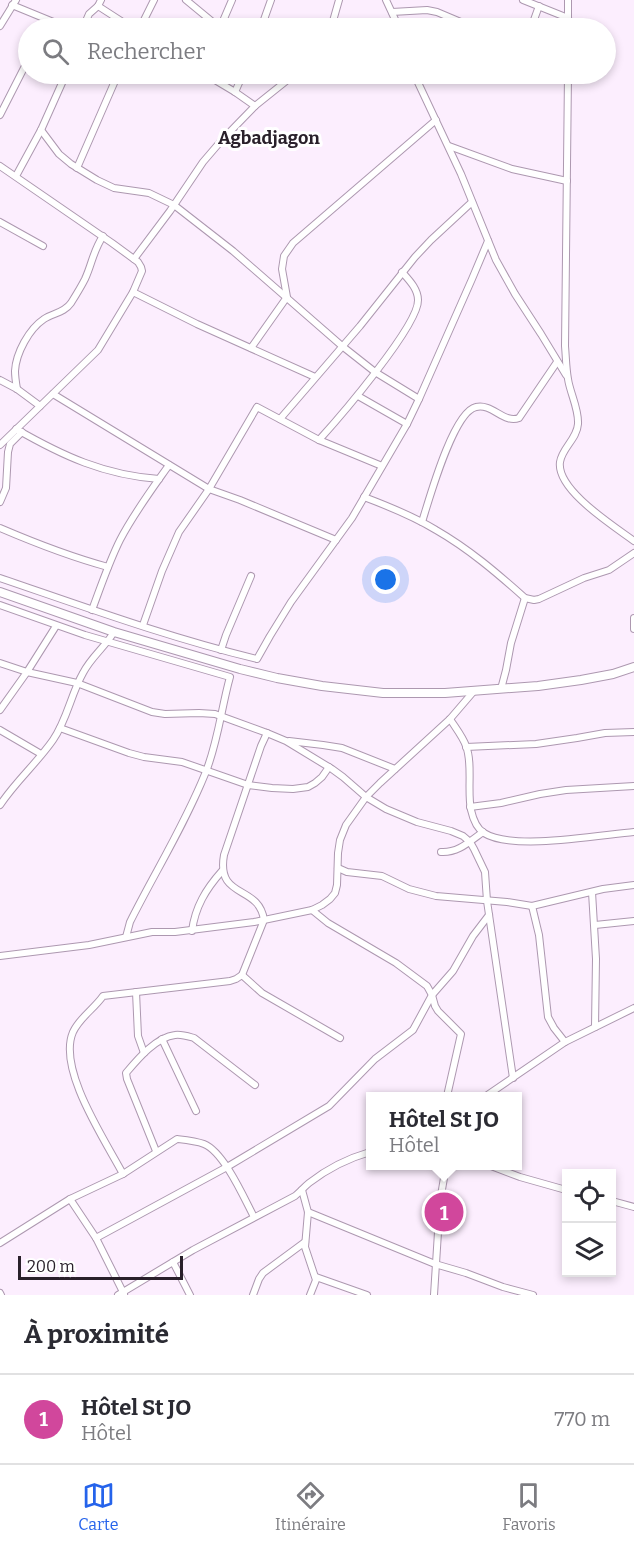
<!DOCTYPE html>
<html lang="fr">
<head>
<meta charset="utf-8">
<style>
	:root { --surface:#fff; --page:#f2f2f3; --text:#2b2b33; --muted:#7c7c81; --line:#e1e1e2; --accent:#2563eb }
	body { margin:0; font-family:Bitter,serif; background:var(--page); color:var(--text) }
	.controls { position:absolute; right:18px; bottom:18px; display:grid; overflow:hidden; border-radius:0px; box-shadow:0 3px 9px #0003 }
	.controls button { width:54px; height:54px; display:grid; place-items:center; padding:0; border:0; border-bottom:2px solid var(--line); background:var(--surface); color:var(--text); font:30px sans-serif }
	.scale { position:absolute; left:18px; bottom:15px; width:165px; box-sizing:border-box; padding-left:6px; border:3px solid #29202a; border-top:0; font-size:16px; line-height:21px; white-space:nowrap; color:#29202a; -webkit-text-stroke:4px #fff; paint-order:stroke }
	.you { position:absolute; left:386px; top:580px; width:21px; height:21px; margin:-15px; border:4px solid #fff; border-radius:50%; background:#1a73e8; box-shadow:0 0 0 9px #1a73e833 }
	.badge { display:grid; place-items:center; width:39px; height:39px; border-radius:50%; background:var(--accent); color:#fff; font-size:20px; font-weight:700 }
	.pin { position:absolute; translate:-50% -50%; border:3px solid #fff; box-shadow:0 2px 6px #0006 }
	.popup { position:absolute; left:366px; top:1092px; width:156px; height:78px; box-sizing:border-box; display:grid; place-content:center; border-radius:0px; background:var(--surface); filter:drop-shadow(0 2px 4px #0005); font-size:20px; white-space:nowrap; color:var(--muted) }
	.popup b { font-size:22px; color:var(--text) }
	.popup::after { content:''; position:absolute; left:50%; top:100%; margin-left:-12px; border:12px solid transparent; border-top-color:var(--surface) }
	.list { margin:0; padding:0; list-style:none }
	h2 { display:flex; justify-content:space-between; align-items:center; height:78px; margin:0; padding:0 24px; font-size:26px }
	h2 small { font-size:20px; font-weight:400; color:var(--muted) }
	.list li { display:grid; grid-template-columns:39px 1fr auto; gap:18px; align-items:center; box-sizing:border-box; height:90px; padding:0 24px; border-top:2px solid var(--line) }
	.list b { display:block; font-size:22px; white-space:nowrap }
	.list p { margin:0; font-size:20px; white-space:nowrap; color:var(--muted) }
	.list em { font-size:20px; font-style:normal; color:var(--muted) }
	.icon { flex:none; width:33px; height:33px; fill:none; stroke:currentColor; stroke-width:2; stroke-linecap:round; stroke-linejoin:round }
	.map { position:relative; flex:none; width:634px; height:1295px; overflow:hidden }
	.search { position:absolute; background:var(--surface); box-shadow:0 3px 9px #0003; left:18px; right:18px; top:18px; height:66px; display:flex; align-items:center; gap:15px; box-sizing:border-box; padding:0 21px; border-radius:33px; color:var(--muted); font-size:22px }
	.sheet { height:168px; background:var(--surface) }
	nav { display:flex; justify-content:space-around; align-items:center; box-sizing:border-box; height:84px; border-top:2px solid var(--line); background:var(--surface); font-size:16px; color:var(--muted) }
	nav a { display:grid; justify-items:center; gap:3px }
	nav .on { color:var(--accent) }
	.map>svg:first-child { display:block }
</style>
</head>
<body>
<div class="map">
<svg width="634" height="1295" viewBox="0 0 634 1295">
	<rect width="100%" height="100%" fill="#fceefe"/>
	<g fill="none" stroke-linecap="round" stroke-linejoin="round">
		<defs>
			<g id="street">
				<path d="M186,0l34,28"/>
				<path d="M386,0l13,28"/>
				<path d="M523,0l45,18"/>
				<path d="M12,5l56,23"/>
				<path d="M98,6l34,22"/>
				<path d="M392,12l35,-2 10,2 26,11 17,5"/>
				<path d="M0,26l16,-26"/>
				<path d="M83,28l6,-14 9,-8 3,-6"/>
				<path d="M140,28l14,-28"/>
				<path d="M220,28l12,-28"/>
				<path d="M261,28l10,-28"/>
				<path d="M331,28l8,-28"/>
				<path d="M531,28l8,-22"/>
				<path d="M568,28v-28"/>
				<path d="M205,74l30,18 20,14"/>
				<path d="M414,74l47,100 35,86 19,34 26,40 25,41"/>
				<path d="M460,74l16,2 7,-2"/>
				<path d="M568,74l-3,272c1,11 1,22 3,33 2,14 11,30 10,45 -1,15 -16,24 -18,38 -4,28 54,64 74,79"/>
				<path d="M235,92l8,-18"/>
				<path d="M0,115l28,-55"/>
				<path d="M41,130l18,24 12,10 26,16 17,8 35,5 25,12 59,46 109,95 33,26 44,27"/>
				<path d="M449,146l63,23 55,12"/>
				<path d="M0,166l112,77 26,19 3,5 1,4 -9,21 -35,58 -98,95"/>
				<path d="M77,168l41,-94"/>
				<path d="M16,176l25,-46 25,-56"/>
				<path d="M0,222l43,24"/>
				<path d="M134,259l36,-48 33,-49 18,-21 34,-35 40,-32"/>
				<path d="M133,292l64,32 118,53"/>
				<path d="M251,348l36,-51 -5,-28 2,-13 9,-13 143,-123"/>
				<path d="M0,380l17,9 23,17"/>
				<path d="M17,389c-1,-6 -2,-12 -2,-18 1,-18 14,-42 29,-52 9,-6 20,-6 27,-16 5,-8 10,-16 14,-24 7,-15 8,-28 18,-43"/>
				<path d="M53,394l156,95 31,11 96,40"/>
				<path d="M358,396l49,28"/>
				<path d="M280,419l80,-93 55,-69 16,-17 41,-38"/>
				<path d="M16,429c47,27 88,46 143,50"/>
				<path d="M319,440c20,-22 100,-115 99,-140 0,-11 -9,-20 -16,-28"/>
				<path d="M364,497c24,9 49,19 72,33 33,19 61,43 89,68l9,2 5,-1 45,-21 25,-8 25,-17"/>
				<path d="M0,502l6,-14 2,-36 2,-8 12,-12"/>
				<path d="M422,522c7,-22 31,-110 54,-115 16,-4 28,17 43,11l38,-56"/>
				<path d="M0,528c35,15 71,29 108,39"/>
				<path d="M0,578c85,29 170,60 257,81l13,-23 21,-34 61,-84 55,-94 12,-25 53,-120 16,-38"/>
				<path d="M0,605l85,30 145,42c-9,32 -12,66 -25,97 -21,52 -50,98 -75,148l-4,15"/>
				<path d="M92,610c9,-24 17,-48 28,-70 14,-27 32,-51 49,-75"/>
				<path d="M634,618v11"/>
				<path d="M143,625l19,-54 17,-39 30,-43 48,-82 62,33 63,26"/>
				<path d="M221,650l5,-15 25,-59"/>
				<path d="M0,663l27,9 50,11 75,29 13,2 34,-1 16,1 52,19 19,8 46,28 11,8 23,20 20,12 31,13 34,9 12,5 7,6 4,7 11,23 2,29 26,177"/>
				<path d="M501,689l5,-19 5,-27 14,-45"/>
				<path d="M0,710l27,-38 29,-46"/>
				<path d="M450,719c5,8 13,18 16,27 7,17 1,45 5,64 2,9 5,18 13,23 28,18 116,2 150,-1"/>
				<path d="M60,728l69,25 15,4 38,5 66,23 24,3 21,1 15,-2 7,-4 7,-6 7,-10"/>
				<path d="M0,730l41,24"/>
				<path d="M289,741l34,4 19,3 53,21"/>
				<path d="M466,747l70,-3 41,-6 28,-5 29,-1"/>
				<path d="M0,805c16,-24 37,-42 53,-65 14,-20 18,-46 30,-67 8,-16 22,-26 31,-41"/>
				<path d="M470,807l31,-4 39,-9 26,-4 68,-4"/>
				<path d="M441,852c17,1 28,-10 42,-20"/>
				<path d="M338,868l9,4 35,4 27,13 27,7 71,6 25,4 71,-17 31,-4"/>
				<path d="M592,892l4,67 -1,68"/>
				<path d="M532,906l7,29 9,82 6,11 11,14"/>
				<path d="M312,910l16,13 68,40 31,23 5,9 3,11 3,5 23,23 -14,62"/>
				<path d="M595,925l39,-4"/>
				<path d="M192,931c3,-24 14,-42 30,-60"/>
				<path d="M0,956l89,-11 63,-13h23l79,-10 58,-12 10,-5 8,-6 5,-6 2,-8 1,-32 2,-13 6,-15 20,-28 14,-14 70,-64 24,-28"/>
				<path d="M242,975l20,18 78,45"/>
				<path d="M136,992l2,44 6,17"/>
				<path d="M162,1039l34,72"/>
				<path d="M486,1096l79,-54 69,-34"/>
				<path d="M156,1151l-29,-72 -1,-6c11,-13 30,-36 49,-38 6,-1 12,1 19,3l61,47"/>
				<path d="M491,1166l29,11 46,13"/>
				<path d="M123,1174c-18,-34 -66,-105 -50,-142 7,-15 21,-23 30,-36l127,-15 6,-2 6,-4 22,-55c-5,-36 -48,-20 -40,-65l37,-109 6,-13"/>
				<path d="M302,1190l6,22 -3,35 11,33 -6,15"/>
				<path d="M70,1199l26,39 28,56"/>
				<path d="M612,1201l22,6"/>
				<path d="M308,1212l127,52 31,9 37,14 30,8"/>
				<path d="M96,1238l131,-71 102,-61 46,-47 38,-29 19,-35 21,-24 20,-35 16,-21"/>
				<path d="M0,1243l70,-44 53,-25 54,-35c9,1 19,2 27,5 20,8 40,54 50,73"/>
				<path d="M173,1262l17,33"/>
				<path d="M316,1277l51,18"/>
				<path d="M0,1293l1,2"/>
				<path d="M118,1295l75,-45 102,-54c5,-4 9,-9 14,-13 18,-14 40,-25 61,-31"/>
				<path d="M253,1295l6,-16 4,-6 42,-31"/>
				<path d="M434,1295l6,-94 4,-23 -2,-12"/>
			</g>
			<path id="secondary" d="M0,592l114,40 126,37 37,9 45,8 61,7h62l93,-7 43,-6 32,-6 21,-7"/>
		</defs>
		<use href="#street" stroke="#ad98b0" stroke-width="8"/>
		<use href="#secondary" stroke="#ad98b0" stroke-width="10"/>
		<use href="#street" stroke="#fff" stroke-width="6"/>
		<use href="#secondary" stroke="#fff" stroke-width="8"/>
	</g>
	<g text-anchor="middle" stroke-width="6" stroke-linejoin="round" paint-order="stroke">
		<g font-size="18" font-weight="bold" fill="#29202a" stroke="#fff">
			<text x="269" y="144">Agbadjagon</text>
		</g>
	</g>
</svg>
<div class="controls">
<button><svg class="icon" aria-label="locate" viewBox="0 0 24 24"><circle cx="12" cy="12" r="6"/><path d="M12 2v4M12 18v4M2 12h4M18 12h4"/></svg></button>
<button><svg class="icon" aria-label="layers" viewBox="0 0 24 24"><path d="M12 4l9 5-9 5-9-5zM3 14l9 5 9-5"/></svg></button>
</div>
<div class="scale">200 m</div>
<div class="you"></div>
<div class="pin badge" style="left:444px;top:1212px;background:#d1479c">1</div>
<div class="popup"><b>Hôtel St JO</b>Hôtel</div>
<div class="search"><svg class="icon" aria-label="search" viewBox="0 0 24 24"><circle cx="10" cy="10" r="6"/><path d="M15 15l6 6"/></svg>Rechercher</div>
</div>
<section class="sheet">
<h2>À proximité<small></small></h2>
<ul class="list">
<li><span class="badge" style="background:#d1479c">1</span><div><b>Hôtel St JO</b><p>Hôtel</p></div><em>770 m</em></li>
</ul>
</section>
<nav>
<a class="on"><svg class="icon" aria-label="map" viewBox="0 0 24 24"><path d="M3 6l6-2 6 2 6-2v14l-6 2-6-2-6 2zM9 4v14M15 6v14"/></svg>Carte</a>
<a><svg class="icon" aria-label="directions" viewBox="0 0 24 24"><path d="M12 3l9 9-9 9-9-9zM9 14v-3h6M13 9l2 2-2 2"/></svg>Itinéraire</a>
<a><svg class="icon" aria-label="saved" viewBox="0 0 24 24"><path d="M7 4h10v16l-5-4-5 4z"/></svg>Favoris</a>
</nav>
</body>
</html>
